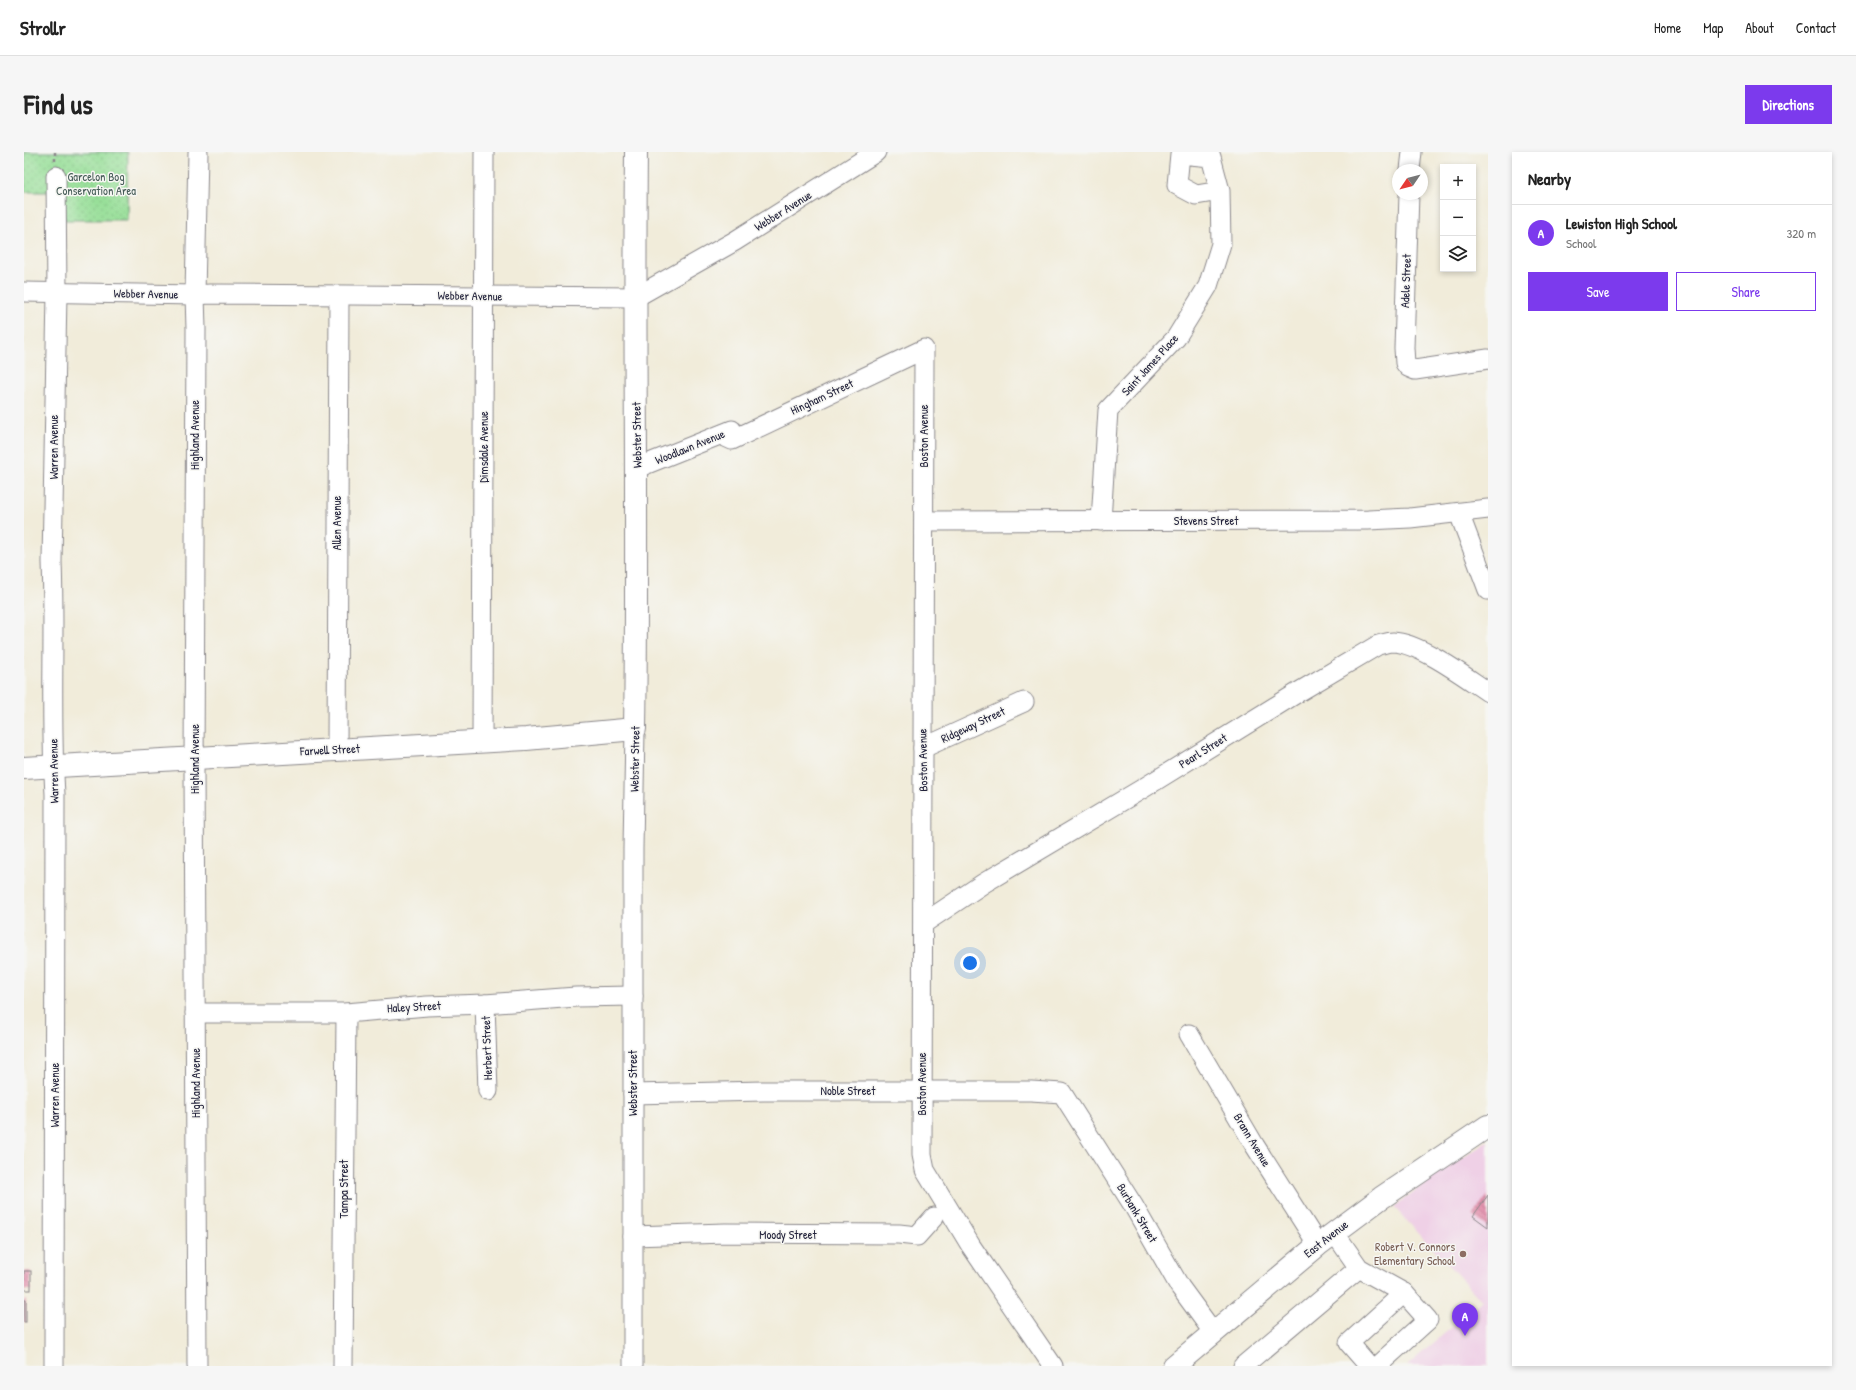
<!DOCTYPE html>
<html lang="en">
<head>
<meta charset="utf-8">
<style>
	:root { --surface:#fff; --page:#f6f6f6; --text:#222; --muted:#767676; --line:#e0e0e0; --accent:#7c3aed }
	body { margin:0; font-family:"Patrick Hand",sans-serif; background:var(--page); color:var(--text) }
	.controls { position:absolute; right:12px; top:12px; display:grid; overflow:hidden; border-radius:0px; box-shadow:0 2px 6px #0003 }
	.controls button { width:36px; height:36px; display:grid; place-items:center; padding:0; border:0; border-bottom:1px solid var(--line); background:var(--surface); color:var(--text); font:20px sans-serif }
	.compass { position:absolute; left:1368px; top:12px; width:36px; height:36px; border-radius:50%; background:var(--surface); box-shadow:0 2px 6px #0003; rotate:235deg }
	.you { position:absolute; left:946px; top:811px; width:14px; height:14px; margin:-10px; border:3px solid #fff; border-radius:50%; background:#1a73e8; box-shadow:0 0 0 6px #1a73e833 }
	.badge { display:grid; place-items:center; width:26px; height:26px; border-radius:50%; background:var(--accent); color:#fff; font-size:13px; font-weight:700 }
	.pin { position:absolute; translate:-50% -33px; filter:drop-shadow(0 1px 2px #0008) }
	.pin::after { content:''; position:absolute; top:21px; width:14px; height:12px; background:inherit; clip-path:polygon(0 0,100% 0,50% 100%) }
	.list { margin:0; padding:0; list-style:none }
	h2 { display:flex; justify-content:space-between; align-items:center; height:52px; margin:0; padding:0 16px; font-size:17px }
	h2 small { font-size:13px; font-weight:400; color:var(--muted) }
	.list li { display:grid; grid-template-columns:26px 1fr auto; gap:12px; align-items:center; box-sizing:border-box; height:56px; padding:0 16px; border-top:1px solid var(--line) }
	.list b { display:block; font-size:15px; white-space:nowrap }
	.list p { margin:0; font-size:13px; white-space:nowrap; color:var(--muted) }
	.list em { font-size:13px; font-style:normal; color:var(--muted) }
	.actions { display:flex; gap:8px; padding:12px 16px }
	.actions a { flex:1; padding:9px 0; border:1px solid var(--accent); border-radius:0px; text-align:center; font-size:14px; color:var(--accent) }
	.actions .main { background:var(--accent); color:#fff }
	.icon { flex:none; width:22px; height:22px; fill:none; stroke:currentColor; stroke-width:2; stroke-linecap:round; stroke-linejoin:round }
	.map { position:relative; flex:none; width:1464px; height:1214px; overflow:hidden; border-radius:0px }
	header { display:flex; align-items:center; gap:24px; box-sizing:border-box; height:56px; padding:0 20px; background:var(--surface); border-bottom:1px solid var(--line) }
	header strong { font-size:19px }
	nav { display:flex; gap:22px; margin-inline-start:auto; font-size:14px }
	.intro { display:flex; align-items:center; justify-content:space-between; box-sizing:border-box; height:96px; padding:0 24px }
	h1 { margin:0; font-size:28px }
	.button { padding:10px 18px; border-radius:0px; background:var(--accent); color:#fff; font-size:14px; font-weight:700 }
	main { display:flex; gap:24px; padding:0 24px }
	aside { flex:1; background:var(--surface); border-radius:0px; box-shadow:0 2px 6px #0003 }
	.map>svg:first-child { display:block }
</style>
</head>
<body>
<header>
<strong>Strollr</strong>
<nav><a>Home</a><a>Map</a><a>About</a><a>Contact</a></nav>
</header>
<div class="intro"><h1>Find us</h1><a class="button">Directions</a></div>
<main>
<div class="map">
<svg width="1464" height="1214" viewBox="0 0 1464 1214">
	<defs>
		<pattern id="park-dots" width="8" height="8" patternUnits="userSpaceOnUse"><rect width="8" height="8" fill="#98df99"/><path d="M2 2h.1M6 6h.1" fill="none" stroke="#83bf85" stroke-width="1.8" stroke-linecap="round"/></pattern>
		<pattern id="building-back-hatch" width="6" height="6" patternUnits="userSpaceOnUse"><rect width="6" height="6" fill="#e393ae"/><path d="M-1 5l2 2M0 0l6 6M5-1l2 2" fill="none" stroke="#b8788f"/></pattern>
	</defs>
	<rect width="100%" height="100%" fill="#f6f6f2"/>
	<filter id="ink" filterUnits="userSpaceOnUse"><feTurbulence type="fractalNoise" baseFrequency=".025" numOctaves="2"/><feDisplacementMap in="SourceGraphic" scale="8" xChannelSelector="R" yChannelSelector="G"/><feConvolveMatrix kernelMatrix="1 2 1 2 8 2 1 2 1" color-interpolation-filters="sRGB"/></filter>
	<filter id="wash" filterUnits="userSpaceOnUse"><feTurbulence type="fractalNoise" baseFrequency=".012" numOctaves="4" result="noise"/><feDisplacementMap in="SourceGraphic" scale="16" xChannelSelector="R" yChannelSelector="G"/><feGaussianBlur stdDeviation="0.9" result="paint"/><feColorMatrix in="noise" values="0 0 0 0 0 0 0 0 0 0 0 0 0 0 0 0 0 1.4 0 .05"/><feComposite in="paint" operator="in"/></filter>
	<g filter="url(#wash)">
		<rect width="100%" height="100%" fill="#f1ecda"/>
		<path fill="#efd0e6" d="M1464,989v225h-81l75,-65 -88,-94 27,-21z"/>
		<path fill="url(#park-dots)" stroke="#5d806a" d="M0,0h104l-1,68h-63v-28h-40z"/>
		<g id="blocks">
			<g fill="url(#building-back-hatch)">
				<path d="M1464,1043v32l-15,-11z"/>
				<rect x="0" y="1119" width="7" height="19"/>
				<rect x="0" y="1148" width="2" height="22"/>
			</g>
		</g>
	</g>
	<g filter="url(#ink)">
		<use href="#blocks" fill-opacity="0" stroke="#8a878a" stroke-width="1"/>
		<g fill="none" stroke-linecap="round" stroke-linejoin="round">
			<defs>
				<g id="minor">
					<path d="M1386,18l2,-18"/>
					<path d="M1385,42l-5,154 1,15 3,4 7,3 73,-11"/>
					<path d="M0,140l171,3 15,-1 426,3 99,-56 141,-89"/>
					<path d="M697,283l11,5 192,-91 -2,806 3,15 46,76 82,120"/>
					<path d="M613,316l95,-38"/>
					<path d="M1435,361l29,77"/>
					<path d="M900,369l444,-1 42,-2 78,-9"/>
					<path d="M1077,369l7,-111 68,-72 32,-52 13,-42 -1,-53 -9,-34 -31,-3 -3,31 19,10 24,-4"/>
					<path d="M458,590l2,-590"/>
					<path d="M899,596l101,-46"/>
					<path d="M313,598l2,-454"/>
					<path d="M900,771l60,-40 158,-94 155,-96 81,-48c5,-1 10,-3 15,-3 27,1 72,35 95,50"/>
					<path d="M461,852l3,87"/>
					<path d="M171,861h151l81,-7 58,-2 91,-7 57,-1"/>
					<path d="M1165,882l66,112 63,99"/>
					<path d="M609,942l130,-3h268l31,2 71,112 47,82 33,45"/>
					<path d="M1310,1080l25,36 45,25 24,27 -51,46"/>
					<path d="M609,1084l92,-3 174,1 18,2 17,-19"/>
					<path d="M30,1214l1,-572c-5,-77 0,-155 -3,-232l5,-268 -1,-118"/>
					<path d="M173,1214l-3,-598 2,-439 -1,-34 3,-143"/>
					<path d="M319,1214l3,-353"/>
					<path d="M609,1214v-517l2,-120"/>
					<path d="M1219,1214l116,-98"/>
					<path d="M1345,1214l-20,-23 55,-50"/>
				</g>
				<g id="major">
					<path d="M0,616l502,-29 109,-10c3,-192 -1,-385 1,-577"/>
					<path d="M1150,1214l144,-121 63,-47 107,-72"/>
				</g>
			</defs>
			<use href="#minor" stroke="#8a878a" stroke-width="21"/>
			<use href="#major" stroke="#8a878a" stroke-width="24"/>
			<path stroke="#8a878a" stroke-width="2.5" stroke-dasharray="3 3" stroke-linecap="butt" d="M31,0v10"/>
			<use href="#minor" stroke="#fff" stroke-width="19"/>
			<use href="#major" stroke="#fff" stroke-width="22"/>
		</g>
	</g>
	<circle fill="#8d6e63" stroke="#f6f6f2" stroke-width="1.5" cx="1439" cy="1102" r="4"/>
	<g text-anchor="middle" stroke-width="3" stroke-linejoin="round" paint-order="stroke">
		<g font-size="12" fill="#455b57" stroke="#f6f6f2">
			<text x="72" y="29">Garcelon Bog<tspan x="72" dy="14">Conservation Area</tspan></text>
		</g>
		<g font-size="12" fill="#22223b" stroke="#f6f6f2">
			<text transform="translate(759 59) rotate(-32)" y="4">Webber Avenue</text>
			<text transform="translate(1382 129) rotate(-88)" y="4">Adele Street</text>
			<text transform="translate(122 142) rotate(1)" y="4">Webber Avenue</text>
			<text transform="translate(446 144) rotate(1)" y="4">Webber Avenue</text>
			<text transform="translate(1126 213) rotate(-48)" y="4">Saint James Place</text>
			<text transform="translate(798 245) rotate(-25)" y="4">Hingham Street</text>
			<text transform="translate(171 283) rotate(-90)" y="4">Highland Avenue</text>
			<text transform="translate(613 283) rotate(-91)" y="4">Webster Street</text>
			<text transform="translate(900 284) rotate(-90)" y="4">Boston Avenue</text>
			<text transform="translate(30 295) rotate(-90)" y="4">Warren Avenue</text>
			<text transform="translate(460 295) rotate(-90)" y="4">Dimsdale Avenue</text>
			<text transform="translate(666 295) rotate(-22)" y="4">Woodlawn Avenue</text>
			<text x="1182" y="373">Stevens Street</text>
			<text transform="translate(313 371) rotate(-90)" y="4">Allen Avenue</text>
			<text transform="translate(949 573) rotate(-25)" y="4">Ridgeway Street</text>
			<text transform="translate(306 598) rotate(-3)" y="4">Farwell Street</text>
			<text transform="translate(1179 599) rotate(-32)" y="4">Pearl Street</text>
			<text transform="translate(171 607) rotate(-90)" y="4">Highland Avenue</text>
			<text transform="translate(611 607) rotate(-89)" y="4">Webster Street</text>
			<text transform="translate(899 608) rotate(-91)" y="4">Boston Avenue</text>
			<text transform="translate(30 619) rotate(-91)" y="4">Warren Avenue</text>
			<text transform="translate(390 855) rotate(-3)" y="4">Haley Street</text>
			<text transform="translate(463 896) rotate(-92)" y="4">Herbert Street</text>
			<text transform="translate(172 931) rotate(-90)" y="4">Highland Avenue</text>
			<text transform="translate(609 931) rotate(-90)" y="4">Webster Street</text>
			<text transform="translate(898 932) rotate(-90)" y="4">Boston Avenue</text>
			<text x="824" y="943">Noble Street</text>
			<text transform="translate(31 943) rotate(-90)" y="4">Warren Avenue</text>
			<text transform="translate(1228 988) rotate(59)" y="4">Brann Avenue</text>
			<text transform="translate(320 1037) rotate(-90)" y="4">Tampa Street</text>
			<text transform="translate(1113 1061) rotate(59)" y="4">Burbank Street</text>
			<text x="764" y="1087">Moody Street</text>
			<text transform="translate(1302 1087) rotate(-38)" y="4">East Avenue</text>
		</g>
		<g font-size="12" fill="#785e54" stroke="#f6f6f2" text-anchor="end">
			<text x="1431" y="1099">Robert V. Connors<tspan x="1431" dy="14">Elementary School</tspan></text>
		</g>
	</g>
</svg>
<div class="controls">
<button>+</button>
<button>−</button>
<button><svg class="icon" aria-label="layers" viewBox="0 0 24 24"><path d="M12 4l9 5-9 5-9-5zM3 14l9 5 9-5"/></svg></button>
</div>
<svg class="compass" viewBox="-18 -18 36 36"><path d="M0-13l5 13h-10z" fill="#e53935"/><path d="M0 13l5-13h-10z" fill="#767676"/></svg>
<div class="you"></div>
<div class="pin badge" style="left:1441px;top:1184px">A</div>
</div>
<aside>
<h2>Nearby<small></small></h2>
<ul class="list">
<li><span class="badge">A</span><div><b>Lewiston High School</b><p>School</p></div><em>320 m</em></li>
</ul>
<div class="actions"><a class="main">Save</a><a>Share</a></div>
</aside>
</main>
</body>
</html>
